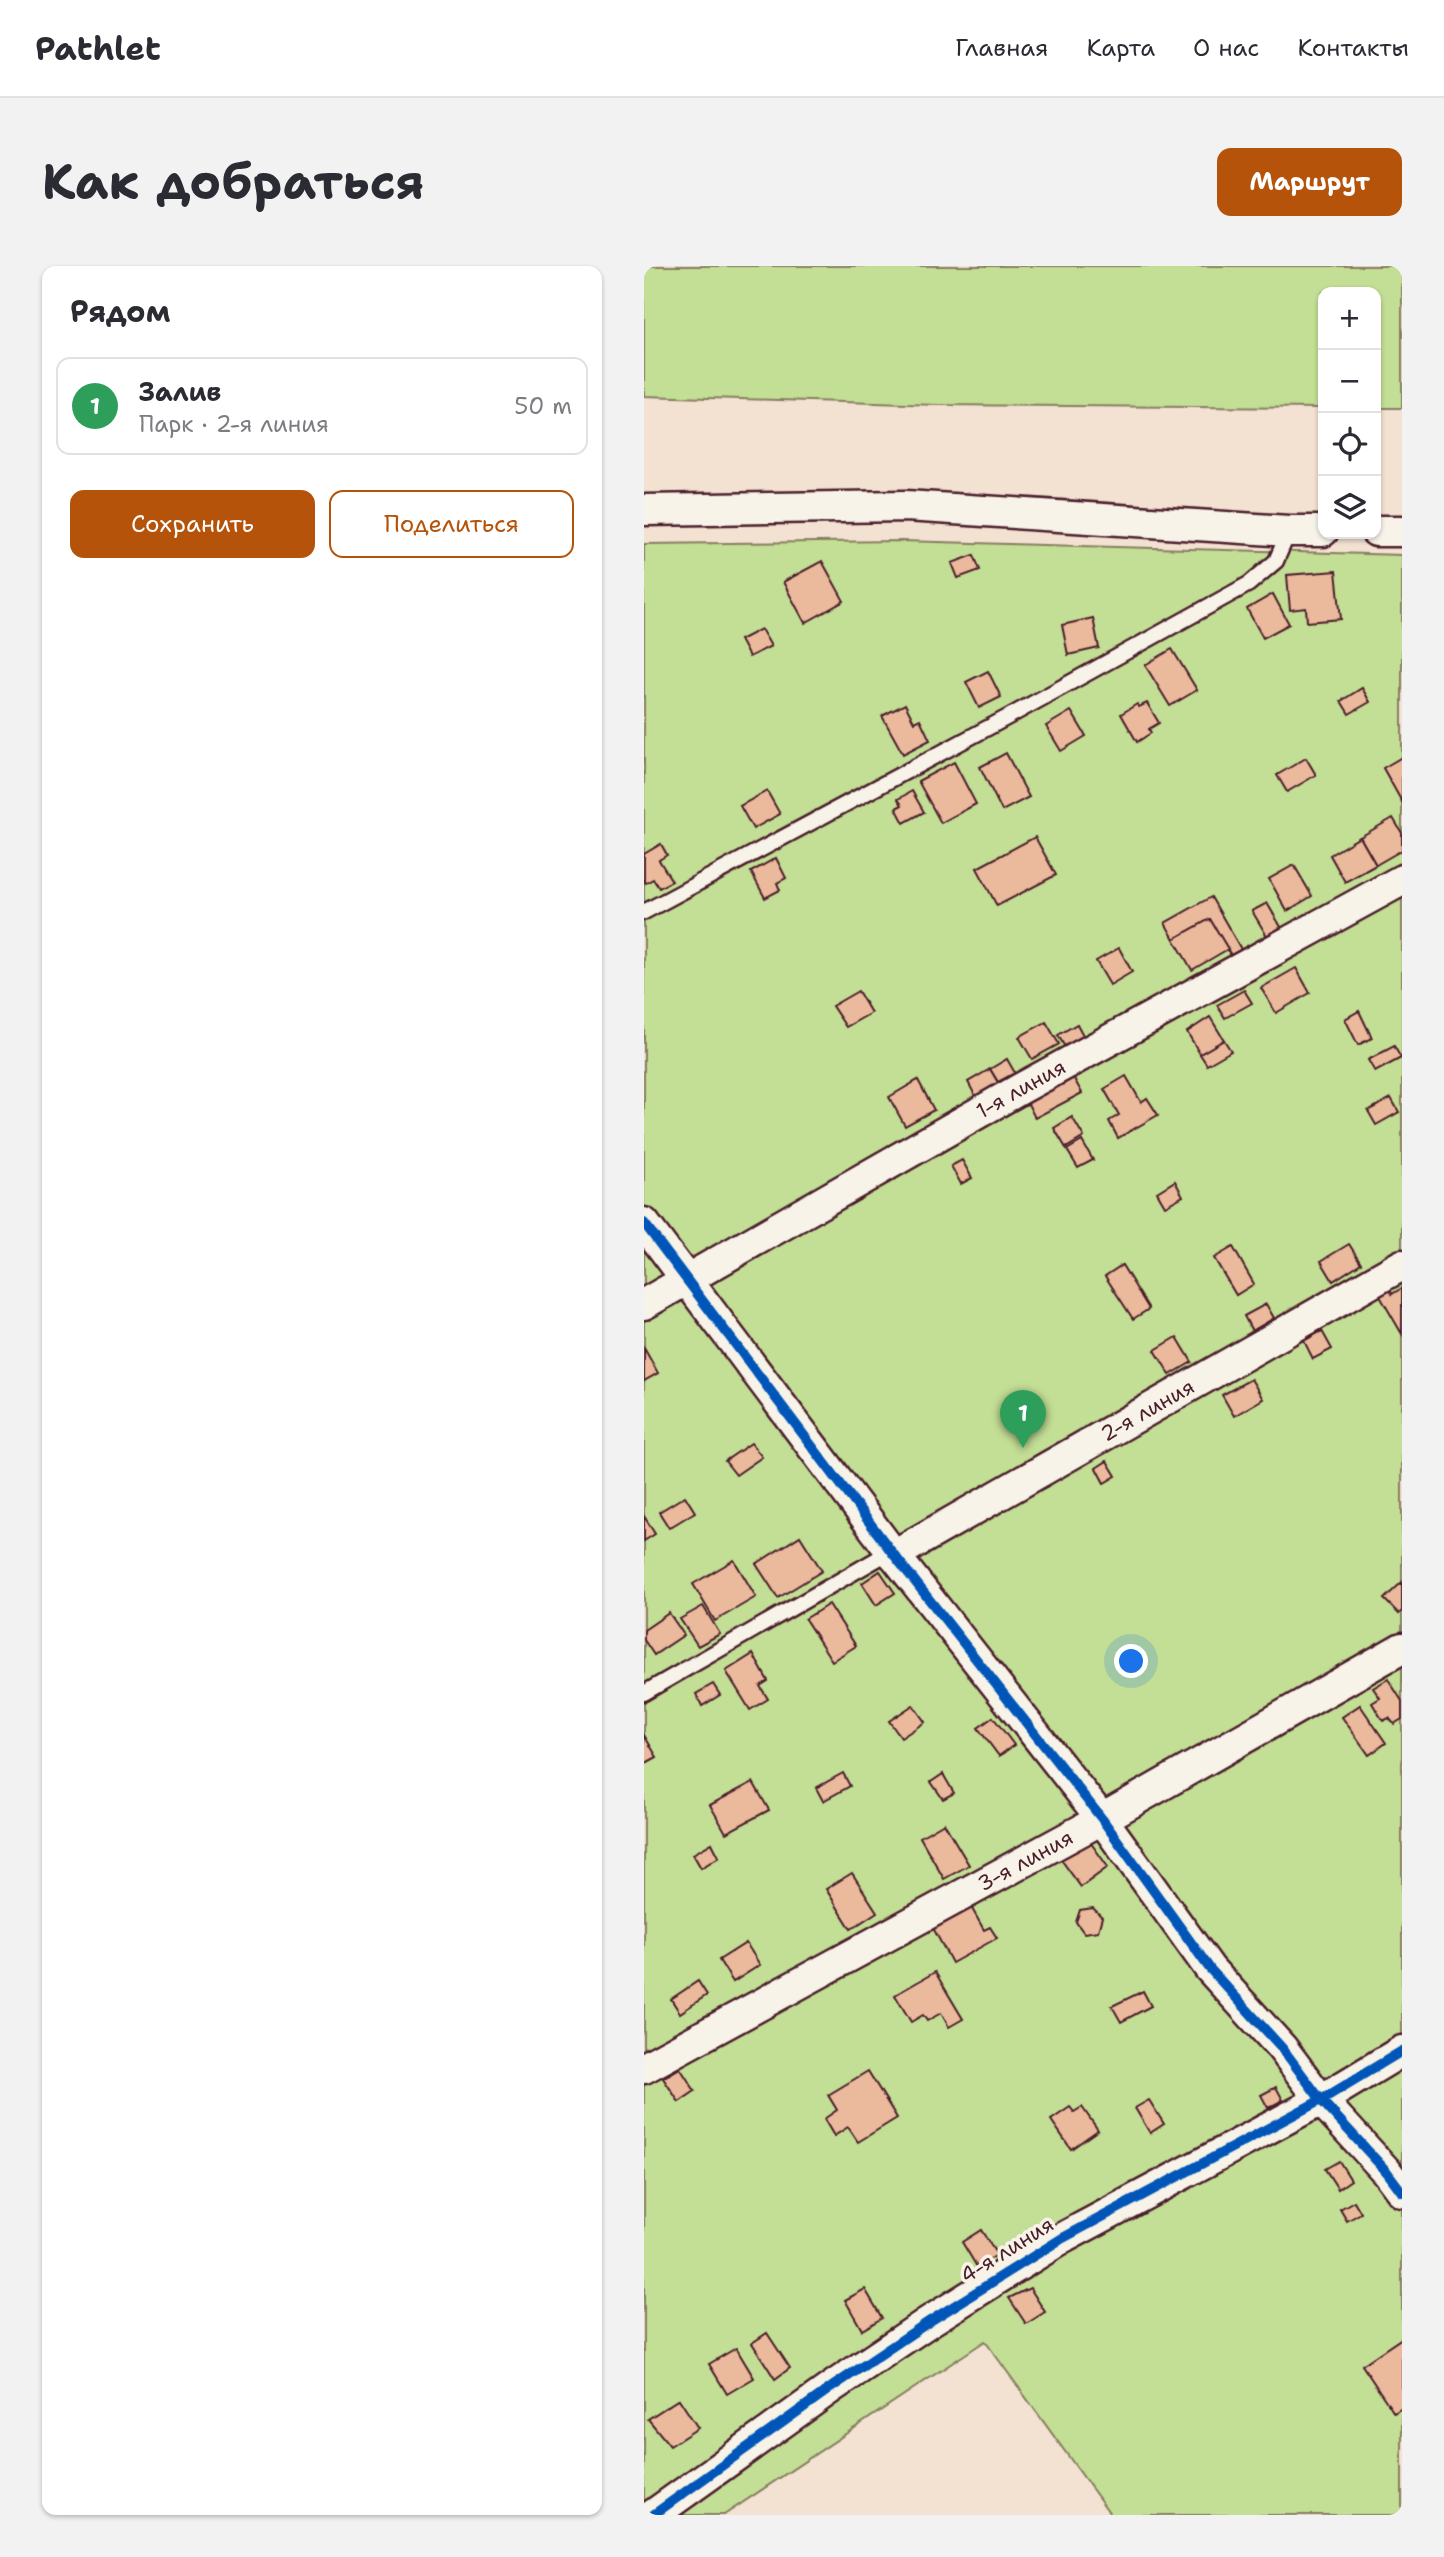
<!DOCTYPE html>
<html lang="ru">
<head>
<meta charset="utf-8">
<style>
	:root { --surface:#fff; --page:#f2f2f3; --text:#2b2b33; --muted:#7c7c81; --line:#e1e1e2; --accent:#b45309 }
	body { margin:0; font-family:"Shantell Sans",sans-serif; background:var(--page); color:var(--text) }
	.controls { position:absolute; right:21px; top:21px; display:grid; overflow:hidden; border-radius:14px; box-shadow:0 2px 5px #0004 }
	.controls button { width:63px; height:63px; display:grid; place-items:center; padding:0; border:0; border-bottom:2px solid var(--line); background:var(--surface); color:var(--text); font:35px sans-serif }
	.you { position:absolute; left:488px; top:1396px; width:24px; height:24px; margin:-18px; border:5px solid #fff; border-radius:50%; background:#1a73e8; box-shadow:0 0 0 10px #1a73e833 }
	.badge { display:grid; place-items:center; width:46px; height:46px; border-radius:50%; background:var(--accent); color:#fff; font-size:23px; font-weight:700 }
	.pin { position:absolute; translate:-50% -58px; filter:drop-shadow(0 2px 4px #0008) }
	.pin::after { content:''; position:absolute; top:37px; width:24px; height:21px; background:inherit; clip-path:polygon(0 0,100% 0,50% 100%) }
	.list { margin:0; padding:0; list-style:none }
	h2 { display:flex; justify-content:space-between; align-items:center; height:91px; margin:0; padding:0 28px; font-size:30px }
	h2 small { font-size:23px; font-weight:400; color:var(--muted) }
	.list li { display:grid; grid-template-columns:46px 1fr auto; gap:21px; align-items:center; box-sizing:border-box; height:98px; margin:0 14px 14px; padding:0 14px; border:2px solid var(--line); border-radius:14px }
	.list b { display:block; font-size:26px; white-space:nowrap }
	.list p { margin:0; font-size:23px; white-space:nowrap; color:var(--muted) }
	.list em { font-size:23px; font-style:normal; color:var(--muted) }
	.actions { display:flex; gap:14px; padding:21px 28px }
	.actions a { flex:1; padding:16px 0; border:2px solid var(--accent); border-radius:14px; text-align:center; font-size:24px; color:var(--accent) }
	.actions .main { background:var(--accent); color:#fff }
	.icon { flex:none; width:38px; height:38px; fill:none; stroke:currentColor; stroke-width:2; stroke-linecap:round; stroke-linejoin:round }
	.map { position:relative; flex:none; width:758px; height:2249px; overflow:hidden; border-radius:14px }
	header { display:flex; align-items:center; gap:42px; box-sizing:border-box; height:98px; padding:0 35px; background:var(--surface); border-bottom:2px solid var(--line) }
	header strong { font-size:33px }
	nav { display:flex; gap:38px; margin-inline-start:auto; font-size:24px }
	.intro { display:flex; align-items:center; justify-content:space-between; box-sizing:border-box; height:168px; padding:0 42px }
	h1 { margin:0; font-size:49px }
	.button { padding:18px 32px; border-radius:14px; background:var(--accent); color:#fff; font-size:24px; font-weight:700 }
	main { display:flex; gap:42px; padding:0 42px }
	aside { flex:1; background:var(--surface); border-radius:14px; box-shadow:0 2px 5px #0004 }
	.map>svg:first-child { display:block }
</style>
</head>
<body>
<header>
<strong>Pathlet</strong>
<nav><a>Главная</a><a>Карта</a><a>О нас</a><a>Контакты</a></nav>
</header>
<div class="intro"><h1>Как добраться</h1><a class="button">Маршрут</a></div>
<main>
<aside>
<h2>Рядом<small></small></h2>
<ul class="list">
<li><span class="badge" style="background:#2e9e5b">1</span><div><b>Залив</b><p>Парк · 2-я линия</p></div><em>50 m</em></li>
</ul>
<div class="actions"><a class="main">Сохранить</a><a>Поделиться</a></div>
</aside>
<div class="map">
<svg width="758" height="2249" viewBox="0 0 758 2249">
	<rect width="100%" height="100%" fill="#f3e2d1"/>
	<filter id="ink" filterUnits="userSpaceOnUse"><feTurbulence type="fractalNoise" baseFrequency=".0143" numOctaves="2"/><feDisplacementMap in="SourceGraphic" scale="14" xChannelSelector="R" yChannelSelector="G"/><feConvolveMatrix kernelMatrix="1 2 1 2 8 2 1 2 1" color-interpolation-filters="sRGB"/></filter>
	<g filter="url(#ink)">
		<g fill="#c3de95" stroke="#867e60" stroke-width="2">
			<path d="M0,0h758v142h-26v-116h-53v116l-385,-3 -294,-9z"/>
			<path d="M258,275l500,14v1960h-291l-126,-174 -261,174h-80v-1971z"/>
		</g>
		<g fill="#ebb99c" stroke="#4a1f2b" stroke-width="2">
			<path d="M330,289l6,15 -22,8 -6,-15z"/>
			<path d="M178,295l22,40 -39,22 -22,-41z"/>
			<path d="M692,305l5,48 -34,3 -1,-14 -16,2 -3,-35z"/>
			<path d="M629,328l16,30 -26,14 -16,-29z"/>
			<path d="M449,352l6,30 -31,7 -6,-30z"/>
			<path d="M117,363l10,17 -22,11 -9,-17z"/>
			<path d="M528,383l25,41 -27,16 -25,-41z"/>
			<path d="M344,405l13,26 -22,11 -13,-26z"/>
			<path d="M718,422l8,14 -21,12 -8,-13z"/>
			<path d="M503,437l12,20 -10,6 2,4 -14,9 -16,-28 16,-10 2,3z"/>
			<path d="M261,438l9,18 6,-3 10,21 -27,14 -21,-38z"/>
			<path d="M427,445l15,25 -25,15 -15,-25z"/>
			<path d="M362,487l23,44 -27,14 -22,-44z"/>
			<path d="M758,491v45l-19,-34z"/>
			<path d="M662,492l10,17 -29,17 -10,-17z"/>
			<path d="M310,496l22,42 -35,19 -23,-42z"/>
			<path d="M123,525l13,23 -27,15 -13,-23z"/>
			<path d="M268,525l12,21 -20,11 -8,-15 6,-3 -4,-6z"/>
			<path d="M749,552l9,15v17l-26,15 -16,-28z"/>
			<path d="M391,571l21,38 -59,31 -20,-38z"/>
			<path d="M716,571l16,28 -31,17 -15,-27z"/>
			<path d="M17,578l6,11 -8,5 13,21 -13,7 -6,-9 -7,4 -2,-2v-27z"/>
			<path d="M132,592l10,20 -9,5 3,7 -15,8 -14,-26z"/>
			<path d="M650,599l18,31 -25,15 -18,-32z"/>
			<path d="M567,631l31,54 -10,6 -22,-38 -36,20 -9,-16z"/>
			<path d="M623,637l14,24 -14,9 -15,-25z"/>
			<path d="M566,653l18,30 -36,21 -18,-31z"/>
			<path d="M475,682l13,24 -22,13 -14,-24z"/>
			<path d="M652,702l14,25 -34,20 -15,-25z"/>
			<path d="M600,724l8,13 -27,15 -8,-13z"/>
			<path d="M214,725l13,22 -25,14 -14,-21z"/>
			<path d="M715,745l13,27 -14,7 -13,-26z"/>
			<path d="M566,751l14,23 -24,14 -13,-22z"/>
			<path d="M402,756l13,22 -27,15 -13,-22z"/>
			<path d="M433,758l8,15 -19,10 -8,-14z"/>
			<path d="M580,774l7,11 -24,14 -7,-11z"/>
			<path d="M750,780l7,12 -26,14 -7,-12z"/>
			<path d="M363,793l8,14 -17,9 -8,-13z"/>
			<path d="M346,803l10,17 -23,13 -9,-17z"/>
			<path d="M482,810l15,26 6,-4 11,17 -40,23 -9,-17 10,-6 -15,-26z"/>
			<path d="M429,811l9,16 -47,25 -8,-16z"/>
			<path d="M274,814l16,30 -29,16 -16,-29z"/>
			<path d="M747,832l8,14 -23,13 -8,-14z"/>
			<path d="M428,851l12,20 -18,11 -12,-20z"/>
			<path d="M438,875l11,19 -15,8 -11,-18z"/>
			<path d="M318,894l10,18 -11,6 -10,-18z"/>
			<path d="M531,915l8,15 -18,10 -8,-14z"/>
			<path d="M705,978l12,19 -28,18 -12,-20z"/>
			<path d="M589,981l21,37 -18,11 -22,-37z"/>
			<path d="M478,999l27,44 -16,10 -28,-43z"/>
			<path d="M744,1019l4,9 10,-6v46l-25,-43z"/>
			<path d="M622,1038l8,14 -22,13 -8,-15z"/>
			<path d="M678,1065l10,18 -19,10 -9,-18z"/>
			<path d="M533,1071l15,25 -22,13 -15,-25z"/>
			<path d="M0,1082l14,25 -14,8z"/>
			<path d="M607,1113l12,20 -29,17 -12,-21z"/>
			<path d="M107,1177l11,14 -26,18 -11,-14z"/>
			<path d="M463,1195l9,15 -12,7 -8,-15z"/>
			<path d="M41,1230l10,16 -26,16 -10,-16z"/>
			<path d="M0,1250l11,18 -11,7z"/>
			<path d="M156,1270l22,35 -44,27 -22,-34z"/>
			<path d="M90,1294l22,37 -41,24 -22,-37z"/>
			<path d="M236,1305l15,22 -19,12 -14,-22z"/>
			<path d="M758,1316v29l-3,3 -15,-15z"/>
			<path d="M185,1338l27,42 -24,15 -27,-42z"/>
			<path d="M59,1340l17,28 -22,12 -18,-27z"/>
			<path d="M25,1347l15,22 -30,20 -10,-15v-10z"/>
			<path d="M109,1388l15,27 -8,5 8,13 -18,11 -24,-39z"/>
			<path d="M744,1413l14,22v18l-8,5 -5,-6 -6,3 -11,-18 8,-5 -7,-10z"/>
			<path d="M69,1418l7,11 -18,11 -6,-12z"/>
			<path d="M269,1439l12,17 -24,16 -12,-17z"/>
			<path d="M716,1439l26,38 -17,12 -27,-38z"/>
			<path d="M349,1451l21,28 -15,11 -21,-28z"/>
			<path d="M0,1469l13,22 -13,7z"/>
			<path d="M199,1507l7,13 -27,15 -7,-13z"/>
			<path d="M299,1508l11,19 -11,6 -12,-17z"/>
			<path d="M109,1516l16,28 -43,23 -16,-28z"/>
			<path d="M300,1557l25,42 -25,14 -24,-42z"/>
			<path d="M444,1573l20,28 -27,20 -21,-29z"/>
			<path d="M68,1577l7,14 -18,11 -8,-14z"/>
			<path d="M208,1607l25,39 -26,17 -25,-40z"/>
			<path d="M327,1641l13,23 6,-3 7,11 -45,25 -19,-35z"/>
			<path d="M449,1642l9,9 -4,14 -14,2 -8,-11 4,-12z"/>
			<path d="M102,1677l14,22 -27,17 -14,-22z"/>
			<path d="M291,1706l28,47 -14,8 -8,-14 -14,8 -4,-6 -12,7 -16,-27z"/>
			<path d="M54,1715l9,14 -27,18 -9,-14z"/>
			<path d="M499,1725l8,15 -30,16 -9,-16z"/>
			<path d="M36,1802l15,23 -16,11 -16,-24z"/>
			<path d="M224,1805l29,47 -39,24 -10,-15 -14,9 -10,-17 13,-9 -9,-15z"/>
			<path d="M632,1821l7,13 -15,8 -7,-13z"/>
			<path d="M505,1834l15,24 -14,9 -15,-25z"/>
			<path d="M426,1841l4,5 8,-5 16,23 -27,19 -20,-29z"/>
			<path d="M695,1895l12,19 -13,9 -13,-20z"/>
			<path d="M710,1935l7,12 -14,8 -7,-12z"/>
			<path d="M337,1964l16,25 -20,12 -15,-25z"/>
			<path d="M386,2022l15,24 -19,12 -17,-26z"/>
			<path d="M221,2023l17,29 -20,12 -17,-30z"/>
			<path d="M123,2067l23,35 -15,11 -23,-36z"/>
			<path d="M758,2072v70l-8,5 -32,-48z"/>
			<path d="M92,2082l18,30 -27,16 -18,-30z"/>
			<path d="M35,2133l19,29 -28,18 -22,-27z"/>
		</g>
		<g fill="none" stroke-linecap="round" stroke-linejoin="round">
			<defs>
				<g id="lane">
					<path d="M0,646l364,-195 241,-133 27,-23 13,-30"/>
					<path d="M0,1427l247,-142"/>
				</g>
				<g id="street">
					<path d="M0,244l262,-4 383,25h34"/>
					<path d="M732,265h26"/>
					<path d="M0,957l247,328 211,268 108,150 72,79 39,52 66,72 15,20"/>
					<path id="s1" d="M0,1038l376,-215 382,-209"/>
					<path id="s2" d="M250,1289l508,-290"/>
					<path id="s3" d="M0,1802l458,-249 300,-171"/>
					<path d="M9,2249l179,-128 98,-66 131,-82 260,-139 81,-49"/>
				</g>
			</defs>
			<use href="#lane" stroke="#4a1f2b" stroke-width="19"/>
			<use href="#street" stroke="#4a1f2b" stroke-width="35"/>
			<use href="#lane" stroke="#f7f3e8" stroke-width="14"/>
			<use href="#street" stroke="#f7f3e8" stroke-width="30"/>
			<defs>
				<g id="cycleway">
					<path d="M0,957l247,328 211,268 108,150 72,79 39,52 66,72 15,20"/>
					<path d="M9,2249l179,-128 98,-66 131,-82 260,-139 81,-49"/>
				</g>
			</defs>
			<use href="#cycleway" stroke="#f7f3e8" stroke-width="15"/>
			<use href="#cycleway" stroke="#0057b8" stroke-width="10"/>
		</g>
	</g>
	<g text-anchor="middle" stroke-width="7" stroke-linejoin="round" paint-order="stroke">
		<g font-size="21" fill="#4a1f2b" stroke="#f7f3e8">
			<text dy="7" stroke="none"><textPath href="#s1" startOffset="434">1-я линия</textPath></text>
			<text dy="7" stroke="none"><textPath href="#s2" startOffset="292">2-я линия</textPath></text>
			<text dy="7" stroke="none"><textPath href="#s3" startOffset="434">3-я линия</textPath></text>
			<text transform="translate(363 1984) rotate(-32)" y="7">4-я линия</text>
		</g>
	</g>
</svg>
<div class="controls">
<button>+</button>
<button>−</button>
<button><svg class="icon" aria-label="locate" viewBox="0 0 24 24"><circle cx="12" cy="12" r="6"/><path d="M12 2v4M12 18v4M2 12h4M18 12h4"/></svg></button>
<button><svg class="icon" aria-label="layers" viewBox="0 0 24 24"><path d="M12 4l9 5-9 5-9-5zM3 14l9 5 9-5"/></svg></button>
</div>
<div class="you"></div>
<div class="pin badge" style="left:379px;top:1182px;background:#2e9e5b">1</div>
</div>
</main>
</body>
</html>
